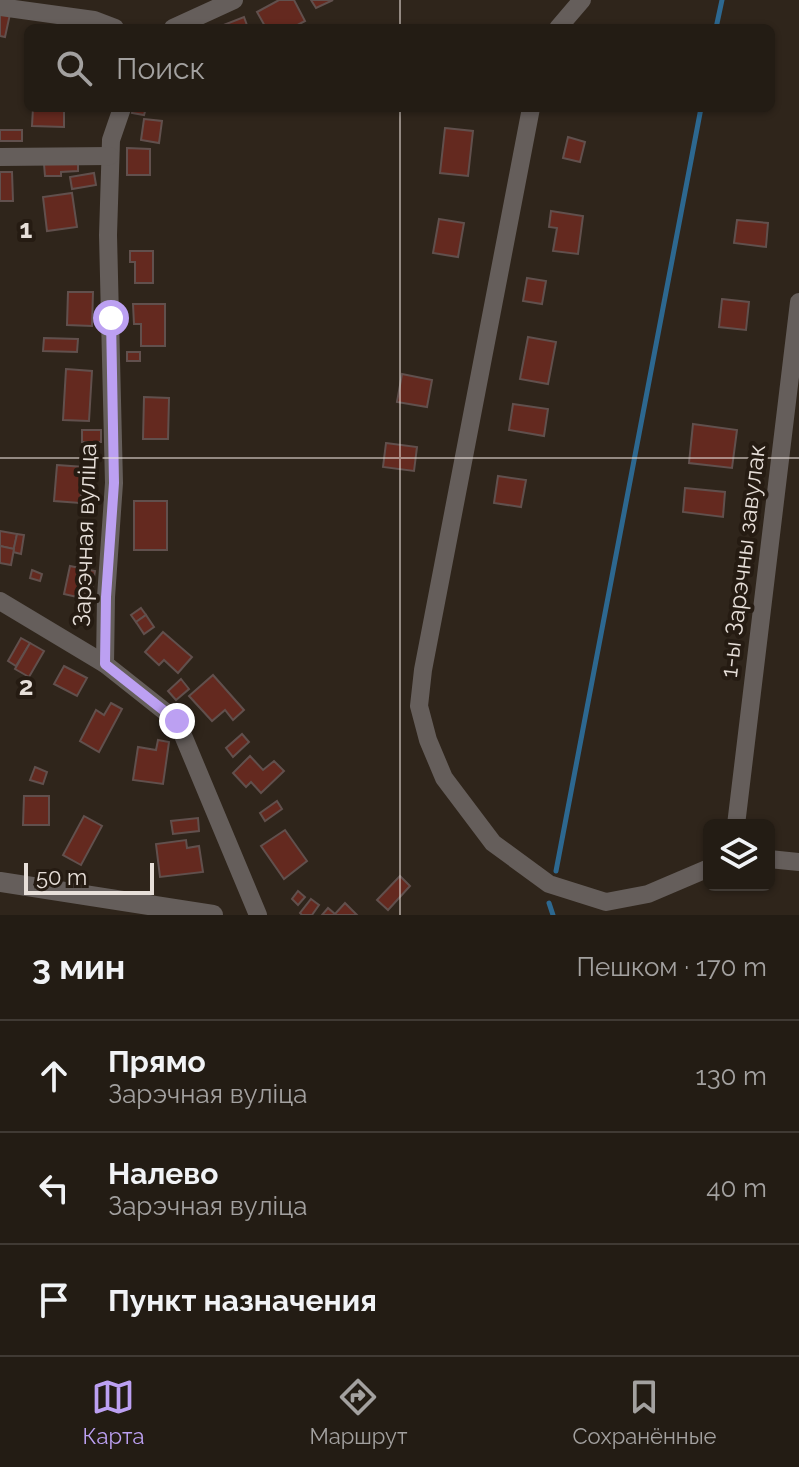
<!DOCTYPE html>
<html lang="ru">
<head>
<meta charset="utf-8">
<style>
	:root { --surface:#231c14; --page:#2b251d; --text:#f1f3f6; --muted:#a3a1a0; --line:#403a34; --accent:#bca0f2 }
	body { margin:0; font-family:Raleway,sans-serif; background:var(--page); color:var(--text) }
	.controls { position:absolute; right:24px; bottom:24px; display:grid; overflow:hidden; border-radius:12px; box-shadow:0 2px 6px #0004 }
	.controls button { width:72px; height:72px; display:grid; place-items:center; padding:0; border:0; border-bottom:2px solid var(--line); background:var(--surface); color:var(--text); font:40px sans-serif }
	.scale { position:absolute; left:24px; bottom:20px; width:130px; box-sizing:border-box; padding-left:8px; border:4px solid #e7dfd9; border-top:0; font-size:22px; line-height:28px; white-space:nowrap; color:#e7dfd9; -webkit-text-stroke:6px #251b12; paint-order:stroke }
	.stop { position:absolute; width:24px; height:24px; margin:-18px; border:6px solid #bca0f2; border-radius:50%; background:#fff }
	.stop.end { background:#bca0f2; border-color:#fff; box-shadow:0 2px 8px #0008 }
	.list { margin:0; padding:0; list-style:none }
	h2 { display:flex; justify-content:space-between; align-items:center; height:104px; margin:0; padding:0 32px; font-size:34px }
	h2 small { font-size:26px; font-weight:400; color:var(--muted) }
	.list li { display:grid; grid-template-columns:52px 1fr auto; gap:24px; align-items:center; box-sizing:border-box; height:112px; padding:0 32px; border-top:2px solid var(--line) }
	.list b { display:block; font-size:30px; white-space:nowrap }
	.list p { margin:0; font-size:26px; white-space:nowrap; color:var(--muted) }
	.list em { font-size:26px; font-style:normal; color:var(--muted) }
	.icon { flex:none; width:44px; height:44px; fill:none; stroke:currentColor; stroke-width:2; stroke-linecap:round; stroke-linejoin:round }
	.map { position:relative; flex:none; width:799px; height:915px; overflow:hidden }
	.search { position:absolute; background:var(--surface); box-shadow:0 2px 6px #0004; left:24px; right:24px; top:24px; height:88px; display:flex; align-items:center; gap:20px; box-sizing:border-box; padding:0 28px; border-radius:12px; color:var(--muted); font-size:30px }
	.sheet { height:440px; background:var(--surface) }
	nav { display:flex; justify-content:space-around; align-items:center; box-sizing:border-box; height:112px; border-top:2px solid var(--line); background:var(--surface); font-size:22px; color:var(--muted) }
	nav a { display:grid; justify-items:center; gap:4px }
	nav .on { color:var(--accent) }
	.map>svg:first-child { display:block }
</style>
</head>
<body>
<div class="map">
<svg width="799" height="915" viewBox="0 0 799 915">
	<rect width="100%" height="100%" fill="#2f251b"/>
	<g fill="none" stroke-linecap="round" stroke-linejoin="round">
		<g stroke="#2d6890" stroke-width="5">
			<path d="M716,28l6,-28"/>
			<path d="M556,871l145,-763"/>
			<path d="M549,903l4,12"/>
		</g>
	</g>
	<g fill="#64291f" stroke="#61504d" stroke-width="2">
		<path d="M279,0h15l11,21 -13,7h-26l-9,-16z"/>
		<path d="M311,0h22l-17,8z"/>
		<path d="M0,12l10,2 -5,23 -5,-1z"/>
		<path d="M244,17l4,11h-32z"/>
		<path d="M33,108h31v19l-32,-1z"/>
		<path d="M133,108h13l-2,7 -12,-2z"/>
		<path d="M144,119l18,2 -3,22 -18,-3z"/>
		<path d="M445,128l28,3 -5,45 -28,-3z"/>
		<rect x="0" y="130" width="22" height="11"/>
		<path d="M568,137l17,5 -5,20 -17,-4z"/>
		<path d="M127,148l23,1v26h-23z"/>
		<path d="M78,162v9l-17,1v4h-16l-1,-12z"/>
		<path d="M0,172h12l1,29h-13z"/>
		<path d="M94,173l2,12 -24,4 -2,-12z"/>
		<path d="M72,193l5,34 -30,4 -4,-34z"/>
		<path d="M551,211l32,5 -5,38 -25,-3 4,-23 -8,-1z"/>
		<path d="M439,219l25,4 -6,34 -25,-4z"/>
		<path d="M737,220l31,3 -2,24 -32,-4z"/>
		<path d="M130,251h23v32h-18v-21h-5z"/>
		<path d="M527,278l19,3 -4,23 -19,-3z"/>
		<path d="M68,292h25l-1,34 -25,-1z"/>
		<path d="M722,299l27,3 -3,28 -27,-3z"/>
		<path d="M133,304h32v42h-24v-22h-7z"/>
		<path d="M528,337l28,5 -8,42 -28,-5z"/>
		<path d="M44,338l34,1 -1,13 -34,-1z"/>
		<rect x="127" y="352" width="13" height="9"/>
		<path d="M66,369l26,2 -3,50 -26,-1z"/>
		<path d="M402,374l30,6 -5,27 -30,-5z"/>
		<path d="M144,397l25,1 -1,41h-25z"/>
		<path d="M513,404l35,5 -4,27 -35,-6z"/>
		<path d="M693,424l44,6 -5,38 -43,-5z"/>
		<rect x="82" y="430" width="19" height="12"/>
		<path d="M386,443l31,4 -3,24 -31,-4z"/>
		<path d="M57,465l27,2 -4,36 -26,-2z"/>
		<path d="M498,476l28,4 -5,27 -27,-4z"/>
		<path d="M685,488l40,4 -2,25 -40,-5z"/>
		<rect x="134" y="501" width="33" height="49"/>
		<path d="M0,531l17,3 -3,15 -14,-3z"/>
		<path d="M17,534l7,1 -3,19 -8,-2z"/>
		<path d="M0,546l14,3 -3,16 -11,-2z"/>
		<path d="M70,566l25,5 -4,24 -14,-3v5l-13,-3z"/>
		<path d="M32,570l10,4 -2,7 -10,-3z"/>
		<path d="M141,608l5,7 -10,7 -5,-7z"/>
		<path d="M146,615l8,12 -10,7 -8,-12z"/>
		<path d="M163,632l29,25 -14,16 -14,-13 -5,5 -14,-13z"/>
		<path d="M21,638l9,5 -14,23 -8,-5z"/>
		<path d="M30,643l14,8 -15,26 -14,-8z"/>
		<path d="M64,666l23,12 -10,18 -23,-12z"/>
		<path d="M213,675l31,35 -11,10 -8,-10 -13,11 -23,-25z"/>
		<path d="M181,679l8,10 -13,11 -8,-9z"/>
		<path d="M111,703l11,6 -23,43 -19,-11 16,-31 8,5z"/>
		<path d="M242,734l7,8 -16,15 -7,-9z"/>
		<path d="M158,740l11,2 -6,42 -30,-4 5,-33 18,3z"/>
		<path d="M250,756l13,14 11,-9 10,10 -23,22 -10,-11 -5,5 -13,-14z"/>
		<path d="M35,767l12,5 -4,12 -13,-4z"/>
		<path d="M24,796h25v29h-26z"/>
		<path d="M277,801l5,8 -17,12 -5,-8z"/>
		<path d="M84,816l18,10 -21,39 -18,-10z"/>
		<path d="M198,818l1,13 -26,3 -2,-13z"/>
		<path d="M285,830l22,31 -23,18 -23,-33z"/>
		<path d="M186,840l1,8 12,-2 4,26 -43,5 -4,-33z"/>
		<path d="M400,876l10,10 -22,24 -11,-10z"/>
		<path d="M298,891l7,6 -7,8 -6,-6z"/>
		<path d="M311,899l8,6 -7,10h-10l-2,-2z"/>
		<path d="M345,903l12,12h-35l6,-7 7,6z"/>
	</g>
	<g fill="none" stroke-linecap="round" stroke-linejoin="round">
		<g stroke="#655e5b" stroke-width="18">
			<path d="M0,7l94,13 21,8"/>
			<path d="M173,28l61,-28"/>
			<path d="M558,28l24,-28"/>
			<path d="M122,108l-11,32 -3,95 6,248 -8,114 -1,67 72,57 81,194"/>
			<path d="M531,108l-108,562 -4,36 9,34 16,38 49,65 56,41 57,18 42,-8 61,-26"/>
			<path d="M0,157l110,-1"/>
			<path d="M0,601l105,63"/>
			<path d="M736,825l63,-523"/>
			<path d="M769,859l30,3"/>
		</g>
		<path stroke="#655e5b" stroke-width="20" d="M0,882l213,33"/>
	</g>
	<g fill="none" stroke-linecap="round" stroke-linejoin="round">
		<path stroke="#bca0f2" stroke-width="10" d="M111,318l3,165 -8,114 -1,67 72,57"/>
	</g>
	<path fill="none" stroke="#e7dfd9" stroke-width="2" stroke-opacity="0.55" d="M400,0v28M400,108v807M0,458h799"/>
	<g text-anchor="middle" stroke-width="8" stroke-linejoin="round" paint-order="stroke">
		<g font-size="24" fill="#e7dfd9" stroke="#251b12">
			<text transform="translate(85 535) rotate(-88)" y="8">Зарэчная вуліца</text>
			<text transform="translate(743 561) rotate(-83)" y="8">1-ы Зарэчны завулак</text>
		</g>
	</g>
	<g font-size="26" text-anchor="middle" font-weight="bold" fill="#e7dfd9" stroke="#251b12" stroke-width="8" stroke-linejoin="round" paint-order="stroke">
		<text x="26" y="238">1</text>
		<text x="26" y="695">2</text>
	</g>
</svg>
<div class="controls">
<button><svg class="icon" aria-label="layers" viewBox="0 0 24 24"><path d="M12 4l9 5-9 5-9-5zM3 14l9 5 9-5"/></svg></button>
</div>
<div class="scale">50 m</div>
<div class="stop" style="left:111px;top:318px"></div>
<div class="stop end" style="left:177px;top:721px"></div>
<div class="search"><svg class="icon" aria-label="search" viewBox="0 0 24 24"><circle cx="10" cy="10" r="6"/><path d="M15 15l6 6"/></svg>Поиск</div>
</div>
<section class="sheet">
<h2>3 мин<small>Пешком · 170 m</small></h2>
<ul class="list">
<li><svg class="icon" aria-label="ahead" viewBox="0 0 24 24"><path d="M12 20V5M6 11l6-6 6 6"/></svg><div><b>Прямо</b><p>Зарэчная вуліца</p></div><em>130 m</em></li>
<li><svg class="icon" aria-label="left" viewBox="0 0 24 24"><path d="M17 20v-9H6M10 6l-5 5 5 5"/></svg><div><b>Налево</b><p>Зарэчная вуліца</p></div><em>40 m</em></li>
<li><svg class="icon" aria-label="arrive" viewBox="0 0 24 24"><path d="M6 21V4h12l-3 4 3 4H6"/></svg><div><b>Пункт назначения</b></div></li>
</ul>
</section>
<nav>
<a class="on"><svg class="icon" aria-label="map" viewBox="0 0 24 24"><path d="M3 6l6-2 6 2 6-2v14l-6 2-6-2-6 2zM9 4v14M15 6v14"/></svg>Карта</a>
<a><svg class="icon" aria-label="directions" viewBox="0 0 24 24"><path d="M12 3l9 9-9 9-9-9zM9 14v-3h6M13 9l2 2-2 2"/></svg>Маршрут</a>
<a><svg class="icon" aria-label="saved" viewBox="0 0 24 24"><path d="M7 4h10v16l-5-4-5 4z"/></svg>Сохранённые</a>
</nav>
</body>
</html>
